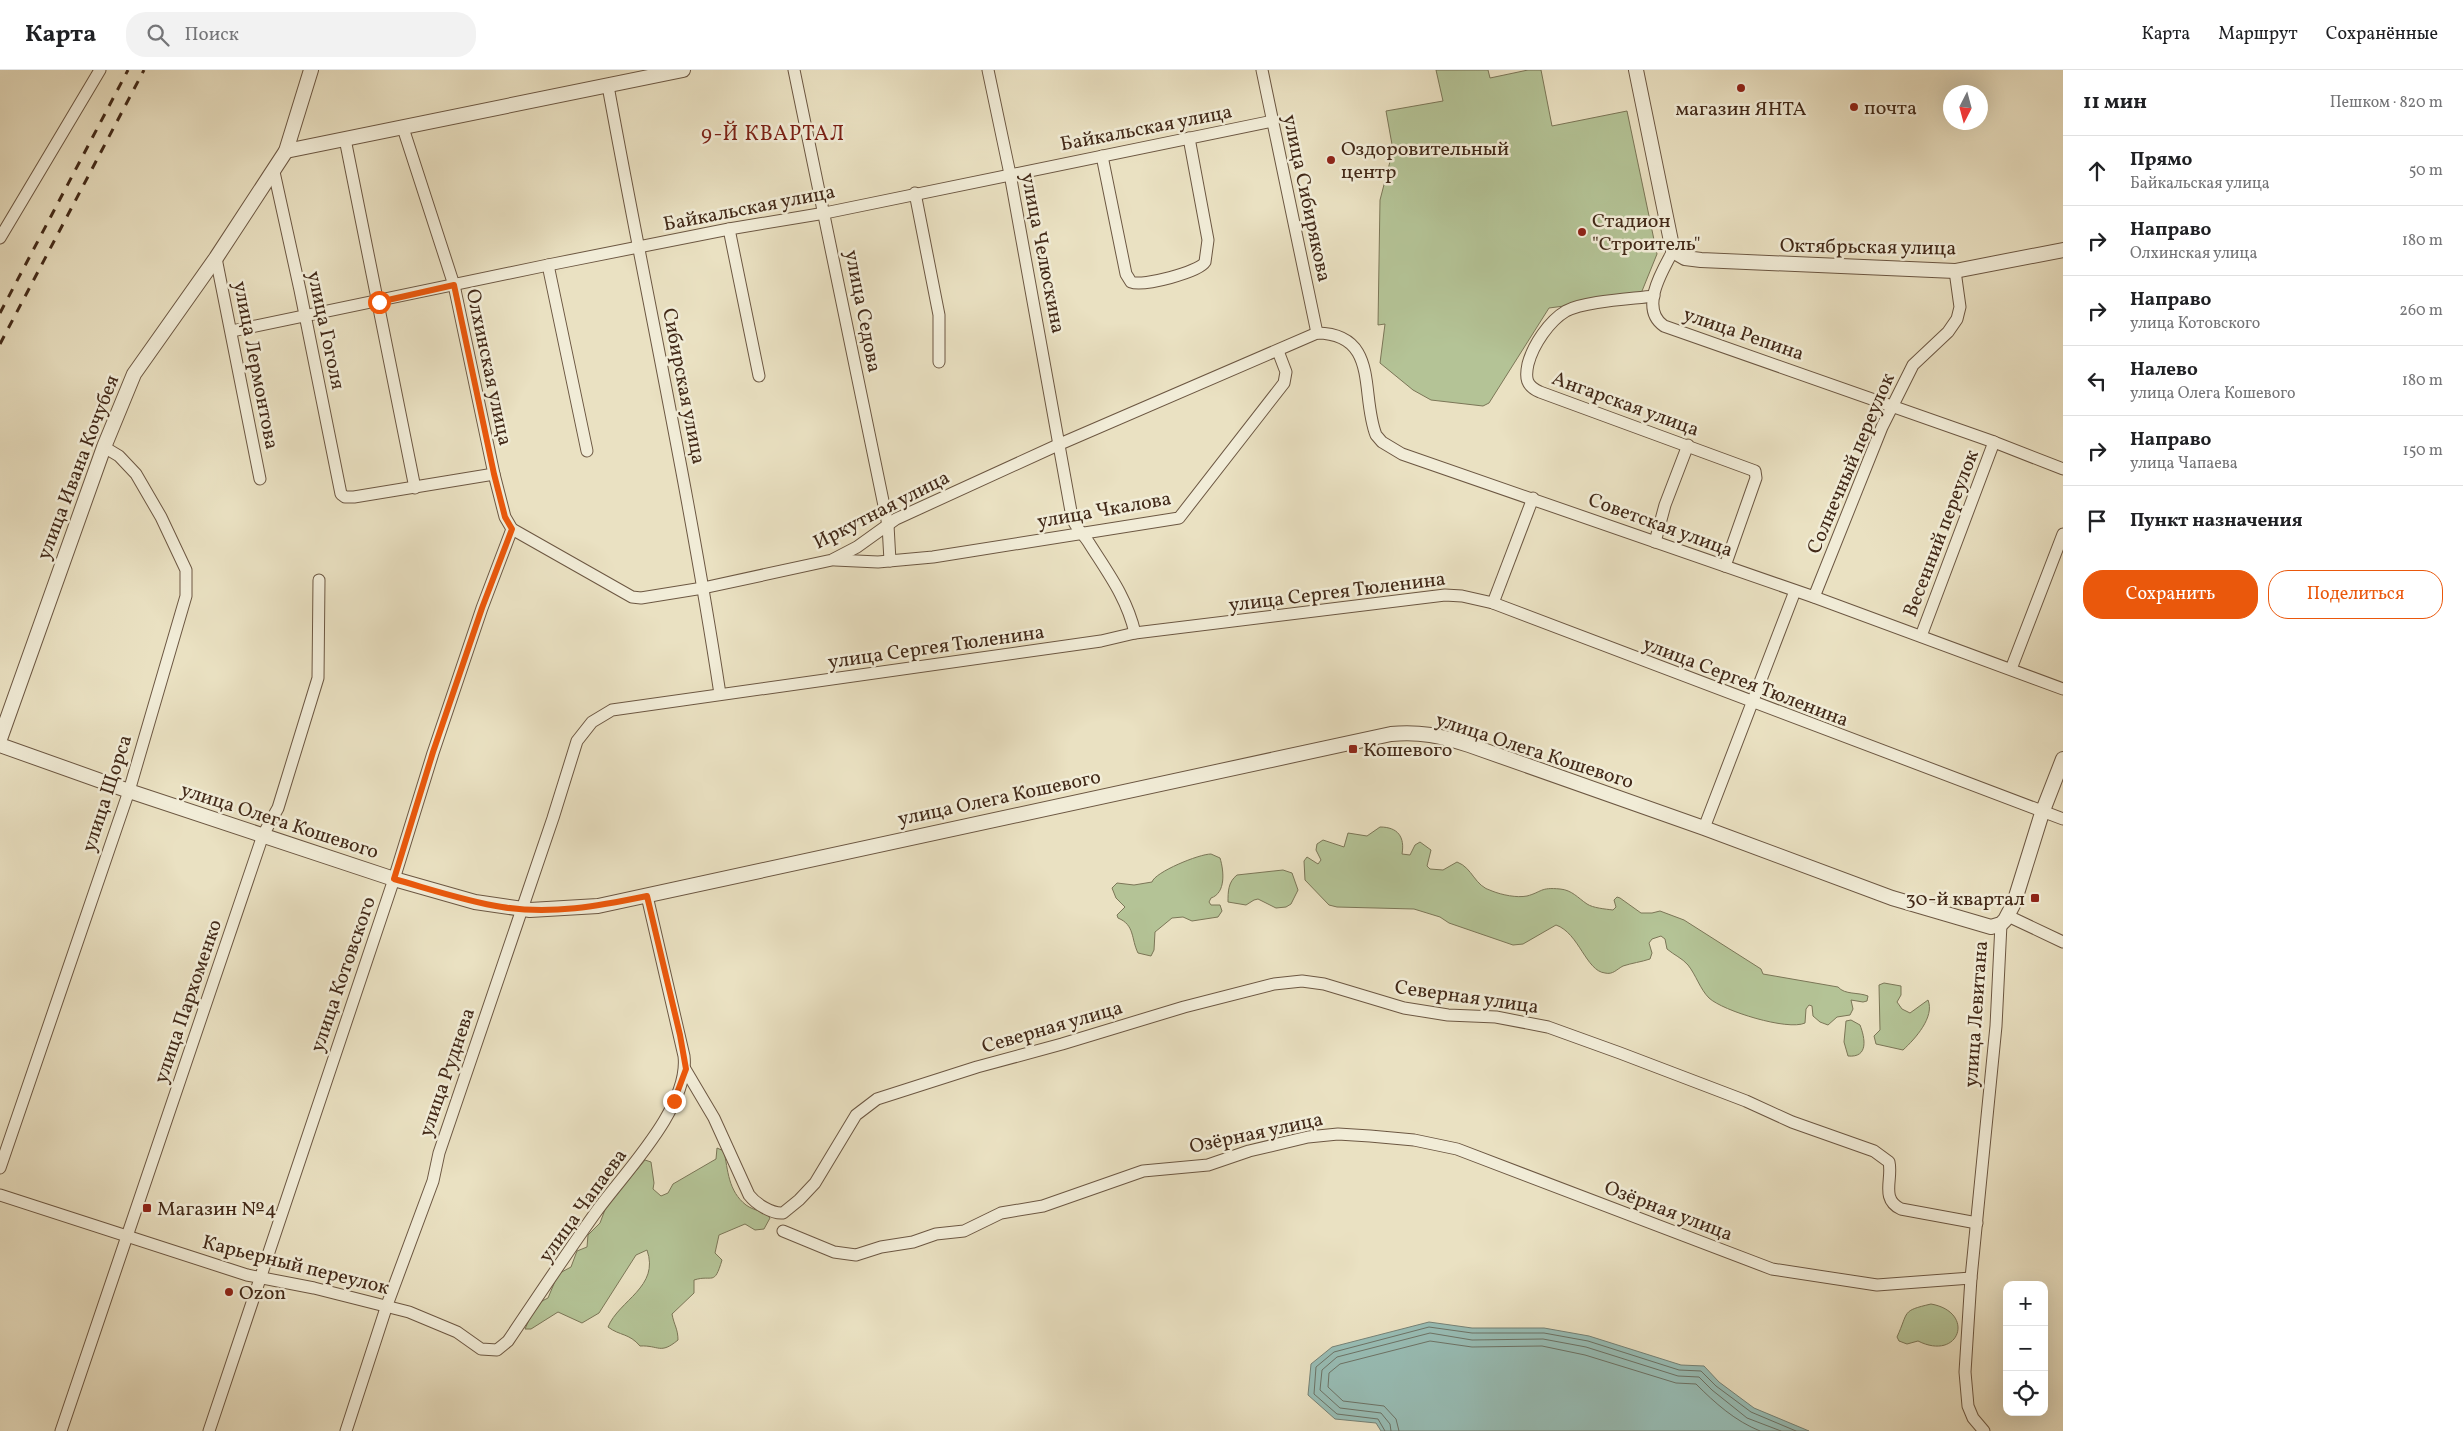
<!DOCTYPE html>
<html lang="ru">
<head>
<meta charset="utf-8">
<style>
	:root { --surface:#fff; --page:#f2f2f2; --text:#202124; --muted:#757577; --line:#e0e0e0; --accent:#ea580c }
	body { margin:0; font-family:Vollkorn,serif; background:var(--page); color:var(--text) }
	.controls { position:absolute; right:15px; bottom:15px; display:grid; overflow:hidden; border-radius:10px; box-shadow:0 5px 20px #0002 }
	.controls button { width:45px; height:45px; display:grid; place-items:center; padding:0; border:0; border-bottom:1px solid var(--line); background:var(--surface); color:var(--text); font:25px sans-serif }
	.compass { position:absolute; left:1943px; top:15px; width:45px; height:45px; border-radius:50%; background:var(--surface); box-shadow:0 5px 20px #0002; rotate:186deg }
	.stop { position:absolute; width:15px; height:15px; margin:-11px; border:4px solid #ea580c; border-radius:50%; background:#fff }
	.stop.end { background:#ea580c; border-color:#fff; box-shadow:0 1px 5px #0008 }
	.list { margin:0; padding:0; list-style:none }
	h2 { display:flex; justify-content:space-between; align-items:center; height:65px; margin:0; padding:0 20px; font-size:21px }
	h2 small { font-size:16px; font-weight:400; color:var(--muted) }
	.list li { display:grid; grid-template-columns:32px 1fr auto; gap:15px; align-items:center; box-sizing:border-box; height:70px; padding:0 20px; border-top:1px solid var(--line) }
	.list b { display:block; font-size:19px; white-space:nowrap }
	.list p { margin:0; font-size:16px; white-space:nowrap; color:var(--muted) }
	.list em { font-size:16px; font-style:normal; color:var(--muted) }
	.actions { display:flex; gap:10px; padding:15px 20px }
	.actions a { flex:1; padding:11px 0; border:1px solid var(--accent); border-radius:20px; text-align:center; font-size:18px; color:var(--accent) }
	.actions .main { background:var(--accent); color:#fff }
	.icon { flex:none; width:28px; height:28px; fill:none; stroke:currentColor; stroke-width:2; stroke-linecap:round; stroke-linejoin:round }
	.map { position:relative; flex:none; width:2063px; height:1361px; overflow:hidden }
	header { display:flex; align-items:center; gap:30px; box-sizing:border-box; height:70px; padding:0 25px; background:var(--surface); border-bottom:1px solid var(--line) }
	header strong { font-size:24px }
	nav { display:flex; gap:28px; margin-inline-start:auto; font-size:18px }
	.search { width:350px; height:45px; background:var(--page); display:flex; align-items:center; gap:12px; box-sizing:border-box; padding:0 18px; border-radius:20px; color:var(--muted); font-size:19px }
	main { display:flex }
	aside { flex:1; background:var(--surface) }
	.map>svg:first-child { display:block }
</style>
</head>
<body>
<header>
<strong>Карта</strong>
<div class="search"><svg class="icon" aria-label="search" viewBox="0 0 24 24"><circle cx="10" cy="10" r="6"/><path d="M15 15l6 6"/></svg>Поиск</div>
<nav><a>Карта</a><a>Маршрут</a><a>Сохранённые</a></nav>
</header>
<main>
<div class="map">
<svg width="2063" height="1361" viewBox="0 0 2063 1361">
	<rect width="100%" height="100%" fill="#eae1c2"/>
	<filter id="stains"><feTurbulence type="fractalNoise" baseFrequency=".004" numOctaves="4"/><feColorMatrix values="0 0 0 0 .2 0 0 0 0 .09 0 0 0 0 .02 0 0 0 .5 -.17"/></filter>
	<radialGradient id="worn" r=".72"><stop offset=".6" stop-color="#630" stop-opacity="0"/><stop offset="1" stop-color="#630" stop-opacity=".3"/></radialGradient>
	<g fill="#b4c396" stroke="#7b7657">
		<path d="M1436,0h52l2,8 38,-8h13l11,56 75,-15 30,143 -17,42 -91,12 -60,95 -6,3 -52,-6 -18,-10 -33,-27 5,-39 -7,1 2,-125 13,-50 -7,-39 57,-10z"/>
		<path d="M1380,757c18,0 25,10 22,27l8,1 5,-10 5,-3 11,8 -4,16 3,3 13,1 14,-8c16,6 17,24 35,29 10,4 25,7 35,5 15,-4 13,-9 33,-7 12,1 18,9 27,15 6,4 18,5 26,6l3,-3 -2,-7 3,-3 3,1 21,15h11l8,-2 24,9 77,49 2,5 75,13c7,8 20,5 30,9l-1,5 -4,1 -12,-2 2,9 -3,6 -13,2 -9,8 -8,-3 -7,-6 -1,-10 -3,-1 -3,4 -1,14c-17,8 -82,-12 -96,-25 -9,-9 -13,-23 -21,-33 -6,-7 -14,-10 -21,-16l-2,-10 -4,-3 -9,3 -3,4 3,10 -2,6c-9,3 -18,4 -27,7 -6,3 -10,9 -18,7 -19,-2 -26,-40 -49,-48l-33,19 -10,1 -64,-22 -9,-6 -26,-8 -77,-2 -8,-2 -24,-25 -1,-19 3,-4 11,7 3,-4 -5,-10 1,-6 6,-4 21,7 4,-14 19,3z"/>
		<path d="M1211,784l9,4c4,13 6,35 -9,40l-2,4 2,3h9l2,6 -4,6 -26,4 -9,-4 -11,1 -17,14 -1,18 -3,6 -13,-3c-7,-14 -3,-28 -20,-35l-1,-3 8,-8 -9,-9 -4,-10 5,-5 17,2 18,-3c3,-10 47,-28 59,-28z"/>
		<path d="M1283,800l9,3 6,17 -7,14 -5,3 -10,1 -18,-9 -4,1 -8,5 -18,-3c0,-10 0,-20 9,-27z"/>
		<path d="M1884,913l17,3v9l-4,7 5,7 8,4 18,-13c7,17 -13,39 -25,50l-27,-6 -2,-8 6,-6 -1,-45z"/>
		<path d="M1851,950l9,5c5,13 9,33 -12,31l-4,-14 2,-21z"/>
		<path d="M717,1078l7,3c4,19 4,40 22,54 8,6 17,5 24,13l-6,11 -9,1 -10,-6 -26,11 -4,18 7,7c-8,27 -9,14 -28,20v13l-22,21c2,11 6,15 6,26 -18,15 -19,5 -38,6 -11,-13 -20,-10 -32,-19 11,-27 52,-40 39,-77l-11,5 -37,58 -17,10 -24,-11 -27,17h-6l11,-25 12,-6 10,-24 13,-7 6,-16 10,-4 1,-12 12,-12 6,-16 39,-47 6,2 3,21 -1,6 8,7 7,-3 5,-9 43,-25z"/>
		<path d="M1931,1234c45,8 29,58 -13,37l-11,3 -8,-3 -2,-4c12,-26 4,-26 34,-33z"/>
	</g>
	<path fill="#98bdb5" stroke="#768276" d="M1429,1252l43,6h72l45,8 92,29 23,1 15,16 35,26 55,23h-428l-5,-8 -41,-4 -27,-24 3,-31 21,-17z"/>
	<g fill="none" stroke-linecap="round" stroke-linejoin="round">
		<g stroke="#6d7366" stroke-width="1">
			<path d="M1385,1361l-7,-12 -41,-5 -23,-20 2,-27 18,-15 95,-25 43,6h72l44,8 91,29 22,1 15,15 35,26 45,19"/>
			<path d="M1391,1361l-1,-7 -9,-11 -41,-5 -20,-18 2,-20 15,-13 93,-24 42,7 71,-1 43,8 92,29 21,1 13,13 35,28 34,13"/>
			<path d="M1399,1361l-3,-12 -12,-13 -41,-5 -15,-14 1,-14 11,-9 90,-23 42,6 70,-1 43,9 91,28 20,1c19,19 39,37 64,47"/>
		</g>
		<defs>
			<g id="minor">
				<path d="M794,0l94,455 2,36"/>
				<path d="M988,0l22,104 62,343c3,11 11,16 17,26 19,30 38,55 46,90"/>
				<path d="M1262,0l55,263"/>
				<path d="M608,16c37,203 81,404 112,608"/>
				<path d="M403,58l51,157 40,189 11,43 7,12 120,68 9,1 62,-10 129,-28 25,-13 39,-28 164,-75 257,-111c63,1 43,61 59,102l6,7 20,12 412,143 249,92"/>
				<path d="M345,69l70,349"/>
				<path d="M1102,86l24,118 5,8c12,5 68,-10 74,-20l3,-22 -19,-102"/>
				<path d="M274,102l26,118 41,204 4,3h9l140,-23"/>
				<path d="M915,123l24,122v47"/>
				<path d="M729,159l30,147"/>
				<path d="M0,168l100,-168"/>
				<path d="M1673,181c-11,20 -34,58 -9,75l330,116 69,27"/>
				<path d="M216,188l44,221"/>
				<path d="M548,195l39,186"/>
				<path d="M1654,226c-23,3 -69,5 -88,15 -17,10 -33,34 -38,53 -3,14 -2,22 12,28l215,79 1,7 -31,88"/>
				<path d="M232,261l316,-66 181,-36 96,-16 448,-92"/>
				<path d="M1655,472l10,-37 23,-60"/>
				<path d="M835,490l43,2 55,-5 246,-39 105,-135 2,-11 -8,-21"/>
				<path d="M1814,527l68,-170 31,-62 35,-33 9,-13 3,-12 -5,-36"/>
				<path d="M1493,533l40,-105"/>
				<path d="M1921,566l73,-194"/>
				<path d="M2011,599l52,-135"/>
				<path d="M1704,758l91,-237"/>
				<path d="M2008,846l55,26"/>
				<path d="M685,999l29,49 35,77c7,9 23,19 34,18l16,-13 16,-17 41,-68 21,-16 100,-32 85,-23 122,-37 90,-23 28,-3 22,3 80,24 44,7 48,2 52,10 72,26 126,48 46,21 82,29 15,11c4,17 -9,37 12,47l76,14"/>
				<path d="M0,1098l129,-377 57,-195v-26l-25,-53 -25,-43 -17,-18 -15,-9"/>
				<path d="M0,1125l247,80 67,13 95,24 48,20 24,17 16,1 11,-9c29,-43 58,-87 88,-129 28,-39 94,-105 88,-156l-37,-160"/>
				<path d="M783,1161l51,21 22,3 25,-8 32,-5 23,-8 28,-3 37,-18 42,-7 100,-35 65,-6 41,-14 59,-14 30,-3 32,2 44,4 43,9 315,120 105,16 94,-7"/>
				<path d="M61,1361l202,-596 15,-27 40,-130 1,-98"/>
				<path d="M209,1361l185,-552 39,-126 49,-145 30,-79"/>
				<path d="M346,1361l41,-126 46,-124 6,-28 114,-335 24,-77 15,-19 20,-12 489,-69 34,-8 310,-38 17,1 31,7 570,216"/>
				<path d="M1984,1361l-11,-13 -5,-12 -3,-34 6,-94 25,-252 5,-102"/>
			</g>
			<g id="tertiary">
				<path d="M1636,0l37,181 12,7 16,2 254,11 108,-21"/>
				<path d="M286,81l397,-81"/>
				<path d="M0,669l104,-292 30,-73 82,-116 70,-107 25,-81"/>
				<path d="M0,675l129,46 265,88 81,23 55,8 68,-4 793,-172c28,-3 51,2 78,11l235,83 188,70 99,29 10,-3 4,-4 9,-17 28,-90 21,-54"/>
			</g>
		</defs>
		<use href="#minor" stroke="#6c5742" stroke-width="13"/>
		<use href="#tertiary" stroke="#6c5742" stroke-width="16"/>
		<use href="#minor" stroke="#f1ecd7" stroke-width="11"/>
		<use href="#tertiary" stroke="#f1ecd7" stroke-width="14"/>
		<g stroke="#422918" stroke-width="3" stroke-dasharray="9 9" stroke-linecap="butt">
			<path d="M0,243l128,-243"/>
			<path d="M0,274l144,-274"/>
		</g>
	</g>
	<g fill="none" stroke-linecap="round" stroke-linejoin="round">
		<path stroke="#ea580c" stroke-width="6" d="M379,232l75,-17 40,189 11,43 7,12 -30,79 -49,144 -39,127c36,10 71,22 108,28 49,8 97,-1 145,-11l33,139 6,34 -12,32"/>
	</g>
	<g fill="#8f2418" stroke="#f1ecd7" stroke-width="2">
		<circle cx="1741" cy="18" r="5"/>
		<circle cx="1854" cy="37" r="5"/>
		<circle cx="1331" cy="90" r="5"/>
		<circle cx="1582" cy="162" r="5"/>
		<rect x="1348" y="674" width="10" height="10" rx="2.5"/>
		<rect x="2030" y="823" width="10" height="10" rx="2.5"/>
		<rect x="142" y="1133" width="10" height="10" rx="2.5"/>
		<circle cx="229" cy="1222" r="5"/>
	</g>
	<g text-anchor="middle" stroke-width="5" stroke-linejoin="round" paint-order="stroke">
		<g font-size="20" fill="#422918" stroke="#f1ecd7" text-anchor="start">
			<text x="1864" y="44">почта</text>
			<text x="1741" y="45" text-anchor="middle">магазин ЯНТА</text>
			<text x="1341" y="85">Оздоровительный<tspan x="1341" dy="23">центр</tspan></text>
			<text x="1592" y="157">Стадион<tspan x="1592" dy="23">"Строитель"</tspan></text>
			<text x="1363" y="686">Кошевого</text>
			<text x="2025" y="835" text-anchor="end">30-й квартал</text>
			<text x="157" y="1145">Магазин №4</text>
			<text x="239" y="1229">Ozon</text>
		</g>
		<g font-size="20" fill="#422918" stroke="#f1ecd7">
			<text transform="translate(1146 57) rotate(-11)" y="7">Байкальская улица</text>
			<text transform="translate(1308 128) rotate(78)" y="7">улица Сибирякова</text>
			<text transform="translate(749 137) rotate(-11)" y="7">Байкальская улица</text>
			<text transform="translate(1868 176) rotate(1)" y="7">Октябрьская улица</text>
			<text transform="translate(1044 183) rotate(79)" y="7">улица Челюскина</text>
			<text transform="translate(864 241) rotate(79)" y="7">улица Седова</text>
			<text transform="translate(327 260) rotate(78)" y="7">улица Гоголя</text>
			<text transform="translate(1744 263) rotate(19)" y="7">улица Репина</text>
			<text transform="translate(257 295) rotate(79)" y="7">улица Лермонтова</text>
			<text transform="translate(490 297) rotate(78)" y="7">Олхинская улица</text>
			<text transform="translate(685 316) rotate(79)" y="7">Сибирская улица</text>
			<text transform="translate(1626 333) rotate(20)" y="7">Ангарская улица</text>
			<text transform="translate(1850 393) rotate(-67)" y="7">Солнечный переулок</text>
			<text transform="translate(77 397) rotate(-69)" y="7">улица Ивана Кочубея</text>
			<text transform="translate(881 439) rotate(-27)" y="7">Иркутная улица</text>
			<text transform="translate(1104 439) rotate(-10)" y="7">улица Чкалова</text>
			<text transform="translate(1661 454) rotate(20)" y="7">Советская улица</text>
			<text transform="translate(1940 463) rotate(-69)" y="7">Весенний переулок</text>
			<text transform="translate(1337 521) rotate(-7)" y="7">улица Сергея Тюленина</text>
			<text transform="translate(936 576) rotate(-8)" y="7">улица Сергея Тюленина</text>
			<text transform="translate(1746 611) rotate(21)" y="7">улица Сергея Тюленина</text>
			<text transform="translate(1535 680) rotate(18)" y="7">улица Олега Кошевого</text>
			<text transform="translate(106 723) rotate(-72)" y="7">улица Щорса</text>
			<text transform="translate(999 727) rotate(-12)" y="7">улица Олега Кошевого</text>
			<text transform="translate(280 750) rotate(18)" y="7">улица Олега Кошевого</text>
			<text transform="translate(342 904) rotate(-71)" y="7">улица Котовского</text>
			<text transform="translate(1467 926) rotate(8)" y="7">Северная улица</text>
			<text transform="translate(187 931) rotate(-71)" y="7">улица Пархоменко</text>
			<text transform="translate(1975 944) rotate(-86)" y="7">улица Левитана</text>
			<text transform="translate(1052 956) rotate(-16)" y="7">Северная улица</text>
			<text transform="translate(446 1002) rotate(-71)" y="7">улица Руднева</text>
			<text transform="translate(1256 1062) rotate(-12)" y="7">Озёрная улица</text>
			<text transform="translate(582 1135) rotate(-54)" y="7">улица Чапаева</text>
			<text transform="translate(1669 1140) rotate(21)" y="7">Озёрная улица</text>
			<text transform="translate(296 1194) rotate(14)" y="7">Карьерный переулок</text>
		</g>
		<g font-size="21" letter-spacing="1" fill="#7a1f14" stroke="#f1ecd7">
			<text x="773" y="70">9-Й КВАРТАЛ</text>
		</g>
	</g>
	<rect width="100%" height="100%" filter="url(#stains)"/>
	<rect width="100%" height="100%" fill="url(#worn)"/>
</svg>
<div class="controls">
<button>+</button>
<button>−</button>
<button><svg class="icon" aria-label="locate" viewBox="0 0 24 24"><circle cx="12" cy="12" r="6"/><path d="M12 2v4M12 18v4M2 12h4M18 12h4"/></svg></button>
</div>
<svg class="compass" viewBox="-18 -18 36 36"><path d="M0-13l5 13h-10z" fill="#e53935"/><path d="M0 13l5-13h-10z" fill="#757577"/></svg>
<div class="stop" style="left:379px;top:232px"></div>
<div class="stop end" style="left:674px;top:1031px"></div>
</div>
<aside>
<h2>11 мин<small>Пешком · 820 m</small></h2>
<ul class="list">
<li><svg class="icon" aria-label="ahead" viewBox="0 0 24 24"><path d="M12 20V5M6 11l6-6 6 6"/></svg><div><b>Прямо</b><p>Байкальская улица</p></div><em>50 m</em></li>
<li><svg class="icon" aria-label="right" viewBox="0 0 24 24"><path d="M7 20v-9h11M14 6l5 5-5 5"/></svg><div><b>Направо</b><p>Олхинская улица</p></div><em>180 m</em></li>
<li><svg class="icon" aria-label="right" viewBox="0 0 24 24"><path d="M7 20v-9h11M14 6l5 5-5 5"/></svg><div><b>Направо</b><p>улица Котовского</p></div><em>260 m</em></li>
<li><svg class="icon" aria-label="left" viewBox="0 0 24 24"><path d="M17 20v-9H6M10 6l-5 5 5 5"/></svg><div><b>Налево</b><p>улица Олега Кошевого</p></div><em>180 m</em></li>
<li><svg class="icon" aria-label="right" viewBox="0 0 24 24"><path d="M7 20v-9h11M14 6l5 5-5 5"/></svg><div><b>Направо</b><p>улица Чапаева</p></div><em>150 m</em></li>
<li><svg class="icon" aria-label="arrive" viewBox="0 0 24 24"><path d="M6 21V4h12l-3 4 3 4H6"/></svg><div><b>Пункт назначения</b></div></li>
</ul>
<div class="actions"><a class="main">Сохранить</a><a>Поделиться</a></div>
</aside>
</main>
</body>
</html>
